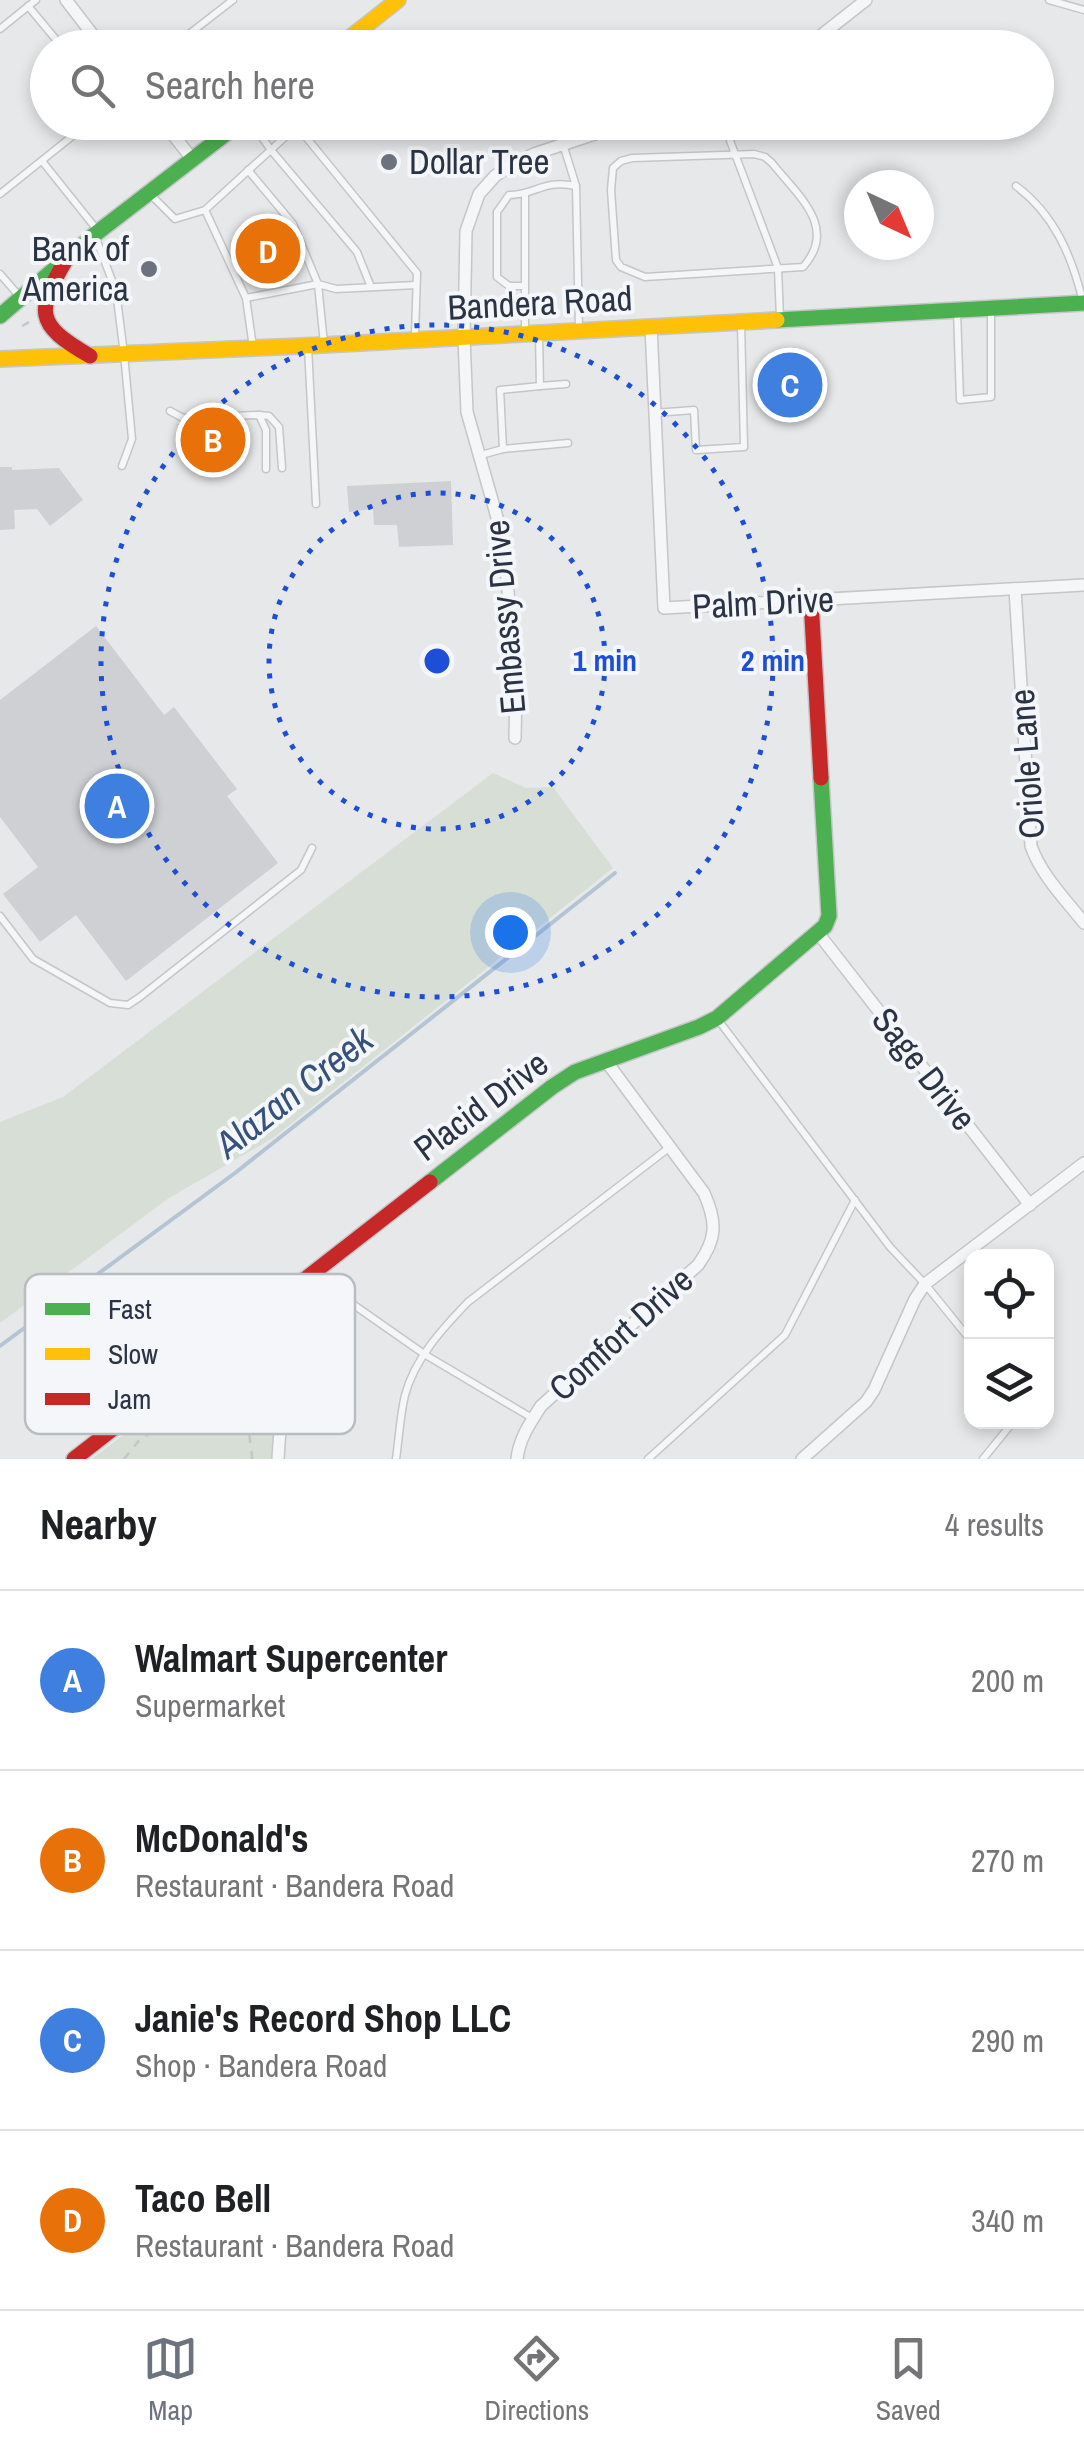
<!DOCTYPE html>
<html lang="en">
<head>
<meta charset="utf-8">
<style>
	:root { --surface:#fff; --page:#f2f2f2; --text:#202124; --muted:#757577; --line:#e0e0e0; --accent:#6c737f }
	body { margin:0; font-family:"Archivo Narrow",sans-serif; background:var(--page); color:var(--text) }
	.controls { position:absolute; right:30px; bottom:30px; display:grid; overflow:hidden; border-radius:20px; box-shadow:0 5px 15px #0003 }
	.controls button { width:90px; height:90px; display:grid; place-items:center; padding:0; border:0; border-bottom:2px solid var(--line); background:var(--surface); color:var(--text); font:50px sans-serif }
	.compass { position:absolute; left:844px; top:170px; width:90px; height:90px; border-radius:50%; background:var(--surface); box-shadow:0 5px 15px #0003; rotate:136deg }
	.you { position:absolute; left:510px; top:932px; width:35px; height:35px; margin:-25px; border:8px solid #fff; border-radius:50%; background:#1a73e8; box-shadow:0 0 0 15px #1a73e833 }
	.badge { display:grid; place-items:center; width:65px; height:65px; border-radius:50%; background:var(--accent); color:#fff; font-size:32px; font-weight:700 }
	.pin { position:absolute; translate:-50% -50%; border:5px solid #fff; box-shadow:0 2px 10px #0006 }
	.list { margin:0; padding:0; list-style:none }
	h2 { display:flex; justify-content:space-between; align-items:center; height:130px; margin:0; padding:0 40px; font-size:42px }
	h2 small { font-size:32px; font-weight:400; color:var(--muted) }
	.list li { display:grid; grid-template-columns:65px 1fr auto; gap:30px; align-items:center; box-sizing:border-box; height:180px; padding:0 40px; border-top:2px solid var(--line) }
	.list b { display:block; font-size:38px; white-space:nowrap }
	.list p { margin:0; font-size:32px; white-space:nowrap; color:var(--muted) }
	.list em { font-size:32px; font-style:normal; color:var(--muted) }
	.icon { flex:none; width:55px; height:55px; fill:none; stroke:currentColor; stroke-width:2; stroke-linecap:round; stroke-linejoin:round }
	.map { position:relative; flex:none; width:1084px; height:1459px; overflow:hidden }
	.search { position:absolute; background:var(--surface); box-shadow:0 5px 15px #0003; left:30px; right:30px; top:30px; height:110px; display:flex; align-items:center; gap:25px; box-sizing:border-box; padding:0 35px; border-radius:55px; color:var(--muted); font-size:38px }
	.sheet { height:850px; background:var(--surface) }
	nav { display:flex; justify-content:space-around; align-items:center; box-sizing:border-box; height:140px; border-top:2px solid var(--line); background:var(--surface); font-size:28px; color:var(--muted) }
	nav a { display:grid; justify-items:center; gap:5px }
	nav .on { color:var(--accent) }
	.map>svg:first-child { display:block }
</style>
</head>
<body>
<div class="map">
<svg width="1084" height="1459" viewBox="0 0 1084 1459">
	<rect width="100%" height="100%" fill="#e6e8ea"/>
	<g fill="#d6ded6">
		<path d="M493,773l33,15 27,-1 60,81 -340,270 -104,60 -169,125v-201l63,-25z"/>
		<path d="M293,1307l8,7 1,11 -23,60 -8,74h-179l195,-151z"/>
	</g>
	<g fill="none" stroke-linecap="round" stroke-linejoin="round">
		<path stroke="#b4c4d5" stroke-width="4" d="M0,1346l235,-173 380,-300"/>
	</g>
	<g fill="#ced0d3">
		<path d="M805,365l2,38 -32,2 -2,-38z"/>
		<path d="M245,422v10h3l1,16 -57,3v2l-14,1 -1,-30z"/>
		<path d="M0,467h12v3l47,-2 24,32 -33,26 -13,-17 -23,1 1,19 -15,1z"/>
		<path d="M451,481l2,64 -54,2 -2,-22h-23l-1,-16 -24,3 -2,-26z"/>
		<path d="M96,626l68,89 10,-8 63,82 -10,7 51,67 -152,118 -50,-66 -36,27 -37,-48 35,-27 -38,-50v-117z"/>
	</g>
	<g fill="none" stroke-linecap="round" stroke-linejoin="round">
		<defs>
			<g id="lane">
				<path d="M1049,0l35,10"/>
				<path d="M28,6l35,42"/>
				<path d="M0,29l36,-29"/>
				<path d="M171,48l62,-48"/>
				<path d="M251,122l20,28 86,102 14,35"/>
				<path d="M723,122l55,146 2,51"/>
				<path d="M563,144l13,42 3,144"/>
				<path d="M754,154l11,3 7,6c25,32 67,64 31,104l-158,10 -24,-10 -5,-7 -5,-70 2,-22 8,-7 11,-3z"/>
				<path d="M42,161l56,70"/>
				<path d="M248,170l45,54 25,60 18,5 80,-4"/>
				<path d="M1016,186c38,28 56,70 67,116"/>
				<path d="M0,194l90,-72"/>
				<path d="M150,194l25,25 30,-9 92,-84 120,147 -2,62"/>
				<path d="M205,210l41,88 7,49"/>
				<path d="M95,236l21,55 8,63 8,85 -10,27"/>
				<path d="M0,274l20,23"/>
				<path d="M524,286h-15l-12,-9v-65l12,-17c27,0 34,-16 67,-9"/>
				<path d="M246,298l72,-14 6,60"/>
				<path d="M957,311l3,89 31,-3v-88"/>
				<path d="M525,329v-134"/>
				<path d="M539,335l1,51 -40,4 3,59 65,-6"/>
				<path d="M308,347l8,157"/>
				<path d="M540,386l26,-2"/>
				<path d="M170,411l13,7 76,-3 7,15v39"/>
				<path d="M654,413l40,-3 2,40 48,-3 -3,-124"/>
				<path d="M259,415l10,1 10,11 3,41"/>
				<path d="M481,455l22,-6"/>
				<path d="M0,916l33,43 77,44 18,2 12,-8 161,-127 11,-22"/>
				<path d="M719,1021l171,226 35,37 47,58"/>
				<path d="M322,1290l12,1 90,63 108,64"/>
				<path d="M396,1459c3,-21 4,-43 9,-64 10,-37 38,-67 63,-93l202,-155"/>
				<path d="M648,1459l137,-124 70,-135"/>
				<path d="M983,1459l30,-37"/>
			</g>
			<g id="street">
				<path d="M66,0l37,48"/>
				<path d="M805,48l61,-48"/>
				<path d="M163,122l30,38"/>
				<path d="M651,327l13,281 420,-23"/>
				<path d="M1015,589l16,257c10,29 35,54 53,77"/>
				<path d="M515,738l1,-49 -12,-147 -37,-130 -3,-74 2,-107 13,-37 16,-18 17,-12 22,-10 97,-32"/>
				<path d="M818,933l212,272"/>
				<path d="M278,1459c2,-59 21,-115 44,-169l-10,-14"/>
				<path d="M517,1459c2,-20 13,-36 24,-53l157,-141c19,-26 19,-43 6,-72l-98,-132"/>
				<path d="M802,1459l64,-57 8,-12 41,-91 10,-15 159,-121"/>
			</g>
			<g id="fast">
				<path d="M0,316l94,-81 147,-113"/>
				<path d="M777,320l307,-17"/>
				<path d="M430,1182l122,-95 23,-15 124,-45 18,-9 108,-92 4,-10 -8,-138"/>
			</g>
			<g id="slow">
				<path d="M337,48l61,-48"/>
				<path d="M0,359l324,-14 453,-25"/>
			</g>
			<g id="jam">
				<path d="M67,258c-31,53 -33,66 23,98"/>
				<path d="M811,600l10,178"/>
				<path d="M74,1459l356,-277"/>
			</g>
		</defs>
		<use href="#lane" stroke="#c4c6c8" stroke-width="9"/>
		<use href="#street" stroke="#c4c6c8" stroke-width="14"/>
		<use href="#fast" stroke="#c4c6c8" stroke-width="18"/>
		<use href="#slow" stroke="#c4c6c8" stroke-width="18"/>
		<use href="#jam" stroke="#c4c6c8" stroke-width="18"/>
		<g stroke="#c5c6ca" stroke-width="2.5" stroke-dasharray="8 8" stroke-linecap="butt">
			<path d="M22,326l9,-5"/>
			<path d="M273,1336l16,6"/>
			<path d="M124,1459l17,-21 56,-28 39,-44 9,-6 11,-2 16,-23 -3,-11"/>
			<path d="M252,1459c0,-11 -4,-22 -2,-32 4,-26 42,-47 6,-69"/>
		</g>
		<use href="#lane" stroke="#f5f6f7" stroke-width="6"/>
		<use href="#street" stroke="#f5f6f7" stroke-width="11"/>
		<use href="#fast" stroke="#4caf50" stroke-width="15"/>
		<use href="#slow" stroke="#ffc107" stroke-width="15"/>
		<use href="#jam" stroke="#c62828" stroke-width="15"/>
	</g>
	<g fill="none" stroke="#1d4ed8" stroke-width="5" stroke-dasharray="5 10">
		<circle cx="437" cy="661" r="168"/>
		<circle cx="437" cy="661" r="336"/>
	</g>
	<g fill="#6c737f" stroke="#f4f6f9" stroke-width="4">
		<circle cx="389" cy="162" r="10"/>
		<circle cx="149" cy="269" r="10"/>
	</g>
	<g text-anchor="middle" stroke-width="8" stroke-linejoin="round" paint-order="stroke">
		<g font-size="35" fill="#2b3445" stroke="#f4f6f9" text-anchor="start">
			<text x="409" y="174">Dollar Tree</text>
			<text x="129" y="261" text-anchor="end">Bank of<tspan x="129" dy="40">America</tspan></text>
		</g>
		<g font-size="35" fill="#2b3445" stroke="#f4f6f9">
			<text transform="translate(540 303) rotate(-3)" y="12">Bandera Road</text>
			<text transform="translate(763 603) rotate(-3)" y="12">Palm Drive</text>
			<text transform="translate(505 617) rotate(-95)" y="12">Embassy Drive</text>
			<text transform="translate(1027 764) rotate(-94)" y="12">Oriole Lane</text>
			<text transform="translate(924 1069) rotate(52)" y="12">Sage Drive</text>
			<text transform="translate(481 1106) rotate(-37)" y="12">Placid Drive</text>
			<text transform="translate(621 1334) rotate(-42)" y="12">Comfort Drive</text>
		</g>
		<g font-size="38" font-style="italic" fill="#34527a" stroke="#f4f6f9">
			<text transform="translate(294 1092) rotate(-38)" y="13">Alazan Creek</text>
		</g>
	</g>
	<rect x="25" y="1274" width="330" height="160" rx="15" fill="#f4f6f9" stroke="#b8bcc3" stroke-width="2.5"/>
	<rect x="45" y="1303" width="45" height="12" fill="#4caf50"/>
	<rect x="45" y="1348" width="45" height="12" fill="#ffc107"/>
	<rect x="45" y="1393" width="45" height="12" fill="#c62828"/>
	<g font-size="28" fill="#2b3445">
		<text x="108" y="1319">Fast</text>
		<text x="108" y="1364">Slow</text>
		<text x="108" y="1409">Jam</text>
	</g>
	<circle cx="437" cy="661" r="15" fill="#1d4ed8" stroke="#f4f6f9" stroke-width="5"/>
	<g font-size="30" text-anchor="middle" font-weight="bold" fill="#1d4ed8" stroke="#f4f6f9" stroke-width="8" stroke-linejoin="round" paint-order="stroke">
		<text x="605" y="671">1 min</text>
		<text x="773" y="671">2 min</text>
	</g>
</svg>
<div class="controls">
<button><svg class="icon" aria-label="locate" viewBox="0 0 24 24"><circle cx="12" cy="12" r="6"/><path d="M12 2v4M12 18v4M2 12h4M18 12h4"/></svg></button>
<button><svg class="icon" aria-label="layers" viewBox="0 0 24 24"><path d="M12 4l9 5-9 5-9-5zM3 14l9 5 9-5"/></svg></button>
</div>
<svg class="compass" viewBox="-18 -18 36 36"><path d="M0-13l5 13h-10z" fill="#e53935"/><path d="M0 13l5-13h-10z" fill="#757577"/></svg>
<div class="you"></div>
<div class="pin badge" style="left:117px;top:806px;background:#3f7fe0">A</div>
<div class="pin badge" style="left:213px;top:440px;background:#e8710a">B</div>
<div class="pin badge" style="left:790px;top:385px;background:#3f7fe0">C</div>
<div class="pin badge" style="left:268px;top:251px;background:#e8710a">D</div>
<div class="search"><svg class="icon" aria-label="search" viewBox="0 0 24 24"><circle cx="10" cy="10" r="6"/><path d="M15 15l6 6"/></svg>Search here</div>
</div>
<section class="sheet">
<h2>Nearby<small>4 results</small></h2>
<ul class="list">
<li><span class="badge" style="background:#3f7fe0">A</span><div><b>Walmart Supercenter</b><p>Supermarket</p></div><em>200 m</em></li>
<li><span class="badge" style="background:#e8710a">B</span><div><b>McDonald's</b><p>Restaurant · Bandera Road</p></div><em>270 m</em></li>
<li><span class="badge" style="background:#3f7fe0">C</span><div><b>Janie's Record Shop LLC</b><p>Shop · Bandera Road</p></div><em>290 m</em></li>
<li><span class="badge" style="background:#e8710a">D</span><div><b>Taco Bell</b><p>Restaurant · Bandera Road</p></div><em>340 m</em></li>
</ul>
</section>
<nav>
<a class="on"><svg class="icon" aria-label="map" viewBox="0 0 24 24"><path d="M3 6l6-2 6 2 6-2v14l-6 2-6-2-6 2zM9 4v14M15 6v14"/></svg>Map</a>
<a><svg class="icon" aria-label="directions" viewBox="0 0 24 24"><path d="M12 3l9 9-9 9-9-9zM9 14v-3h6M13 9l2 2-2 2"/></svg>Directions</a>
<a><svg class="icon" aria-label="saved" viewBox="0 0 24 24"><path d="M7 4h10v16l-5-4-5 4z"/></svg>Saved</a>
</nav>
</body>
</html>
